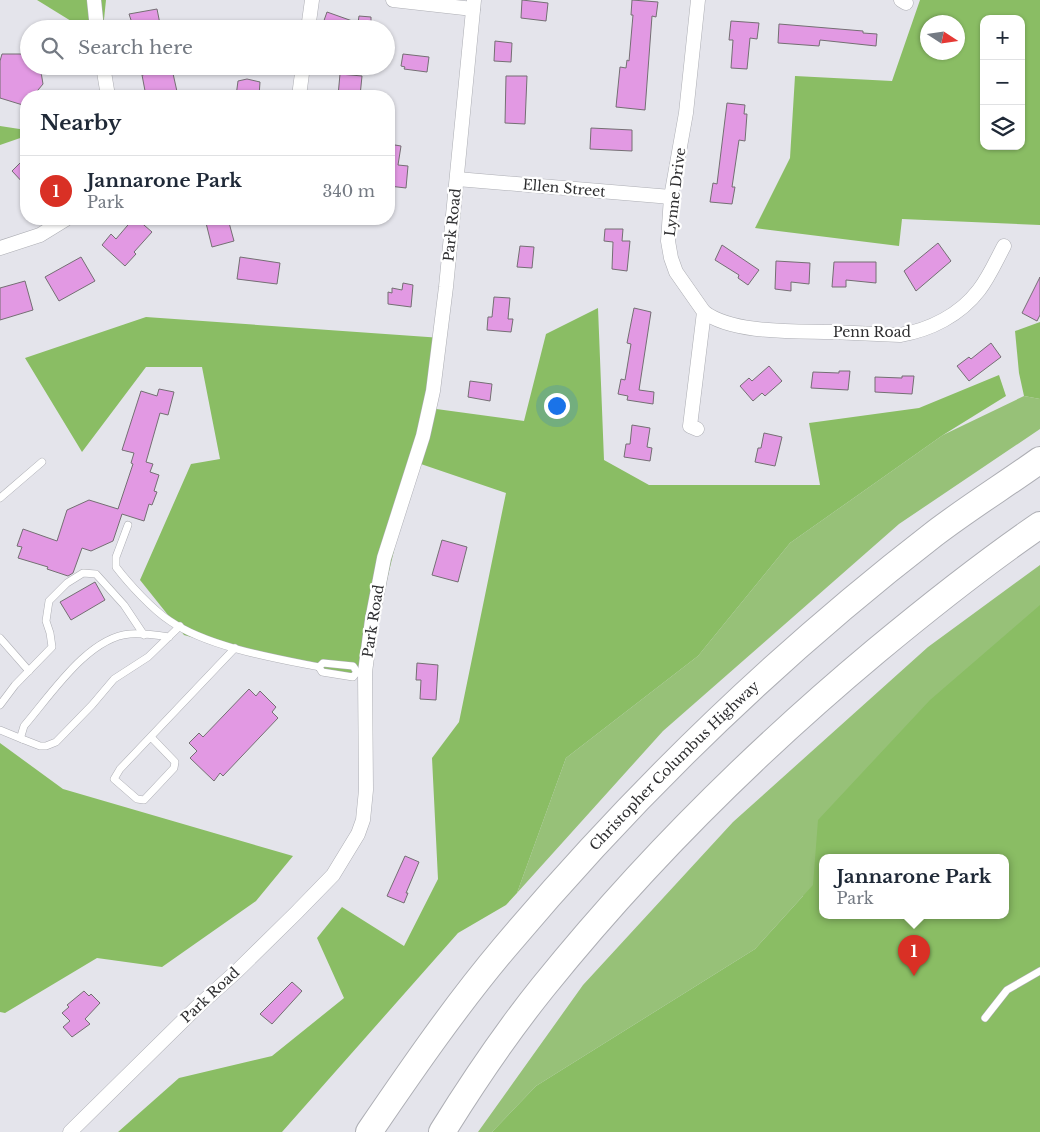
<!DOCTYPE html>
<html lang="en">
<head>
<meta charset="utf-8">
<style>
	:root { --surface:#fff; --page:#f6f6f7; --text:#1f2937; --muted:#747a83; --line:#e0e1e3; --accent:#d93025 }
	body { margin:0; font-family:"Libre Baskerville",serif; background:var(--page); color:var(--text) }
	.controls { position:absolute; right:15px; top:15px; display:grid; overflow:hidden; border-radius:10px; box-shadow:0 1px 4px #0004 }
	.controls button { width:45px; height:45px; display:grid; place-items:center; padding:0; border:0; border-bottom:1px solid var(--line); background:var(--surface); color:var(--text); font:25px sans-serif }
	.compass { position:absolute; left:920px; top:15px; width:45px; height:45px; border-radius:50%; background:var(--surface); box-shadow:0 1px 4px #0004; rotate:102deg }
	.you { position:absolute; left:556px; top:405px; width:18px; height:18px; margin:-12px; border:4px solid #fff; border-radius:50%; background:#1a73e8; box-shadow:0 0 0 8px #1a73e833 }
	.badge { display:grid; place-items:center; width:32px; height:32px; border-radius:50%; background:var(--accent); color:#fff; font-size:16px; font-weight:700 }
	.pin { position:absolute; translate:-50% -41px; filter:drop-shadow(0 1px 2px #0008) }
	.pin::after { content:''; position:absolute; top:26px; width:18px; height:15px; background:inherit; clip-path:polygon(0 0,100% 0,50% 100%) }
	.popup { position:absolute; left:819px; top:854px; width:190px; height:65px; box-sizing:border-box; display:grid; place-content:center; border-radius:10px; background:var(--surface); filter:drop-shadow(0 1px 4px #0005); font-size:16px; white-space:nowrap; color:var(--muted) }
	.popup b { font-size:19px; color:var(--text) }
	.popup::after { content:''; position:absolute; left:50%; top:100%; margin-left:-10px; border:10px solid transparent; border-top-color:var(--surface) }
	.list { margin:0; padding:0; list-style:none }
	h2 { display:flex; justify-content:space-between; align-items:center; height:65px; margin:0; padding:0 20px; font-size:21px }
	h2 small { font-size:16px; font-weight:400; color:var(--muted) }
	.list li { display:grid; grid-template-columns:32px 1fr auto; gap:15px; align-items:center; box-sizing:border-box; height:70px; padding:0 20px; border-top:1px solid var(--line) }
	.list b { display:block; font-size:19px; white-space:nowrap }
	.list p { margin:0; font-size:16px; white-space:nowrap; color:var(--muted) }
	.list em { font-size:16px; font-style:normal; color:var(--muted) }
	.icon { flex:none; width:28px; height:28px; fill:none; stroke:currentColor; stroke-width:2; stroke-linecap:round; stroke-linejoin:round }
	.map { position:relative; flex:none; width:1040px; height:1132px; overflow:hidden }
	.search { position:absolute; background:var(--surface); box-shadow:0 1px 4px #0004; left:20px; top:20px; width:375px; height:55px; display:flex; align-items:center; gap:12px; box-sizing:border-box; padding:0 18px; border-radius:28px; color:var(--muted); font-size:19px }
	.panel { position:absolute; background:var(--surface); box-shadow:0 1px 4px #0004; left:20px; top:90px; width:375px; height:135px; border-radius:20px }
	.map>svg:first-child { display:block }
</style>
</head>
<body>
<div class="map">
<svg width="1040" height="1132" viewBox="0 0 1040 1132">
	<rect width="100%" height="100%" fill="#e4e4eb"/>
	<g fill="#97c178" fill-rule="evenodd">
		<path d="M1024,396l16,3v30l-141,95 -236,207 -146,162 49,-135 132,-102 92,-113 153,-108z"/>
		<path d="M1040,565v567l-237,-236 -48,53 -219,137 -44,46h-14l105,-147 150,-163 195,-175zM823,857h182v58h-182z"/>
	</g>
	<g fill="#8abd64" fill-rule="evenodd">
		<path d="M37,0h69l-3,29h-19z"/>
		<path d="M920,0h120v225l-138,-6 -3,27 -144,-18 35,-70 5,-82 97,5zM984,19h37v127h-37zM958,22v30h-30v-30z"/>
		<path d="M0,126l26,4v6l-26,9z"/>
		<path d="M598,308l6,152 45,25h171l-11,-62 110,-15 80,-33 7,21 -63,39 -153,108 -92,113 -132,102 -49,135 -11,12 -48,28 -176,199h-164l61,-54 93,-22 72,-58 -27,-60 25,-31 62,39 34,-67 -6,-121 27,-36 47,-229 -91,-31 -51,215 -102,-20 -78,-22 -44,-55 51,-116 29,-5 -18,-92h-56l-64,85 -57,-94 121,-41 296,21 -13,70 95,13 22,-87z"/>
		<path d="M1040,322v77l-16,-3 -5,-23 -4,-42z"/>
		<path d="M1040,605v527h-548l44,-46 219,-137 58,-64 5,-65 112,-120zM823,857h182v58h-182z"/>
		<path d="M0,743l63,46 230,67 -37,45 -94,66 -65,-9 -92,55 -5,-1z"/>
	</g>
	<g fill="#e299e3" stroke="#746f73">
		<path d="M522,0l26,3 -2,18 -25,-3z"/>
		<path d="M632,0l26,2 -2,15 -4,-1 -7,94 -29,-3 4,-40 6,1 1,-8 2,1 4,-46h-2z"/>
		<path d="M157,9l4,20h-27l-5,-15z"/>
		<path d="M327,12l31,11 1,-7 12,1v12h-50z"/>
		<path d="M731,21l28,2 -2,16 -7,-1 -3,31 -16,-1 2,-28h-4z"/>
		<path d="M779,24l84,7v2l14,1 -1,12 -56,-6 -1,6 -41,-3z"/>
		<path d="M495,41l17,2 -1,19 -17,-1z"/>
		<path d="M2,54h27v12h14l-2,6 2,12 -10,12h-7v10l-26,-8v-37z"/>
		<path d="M403,54l26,3 -2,15 -23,-3 1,-2 -4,-1z"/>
		<path d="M172,69l6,27h-32l-4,-21z"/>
		<path d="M340,74l22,2 -2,20h-22z"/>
		<path d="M506,76h21l-2,48 -20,-1z"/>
		<path d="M247,79l13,3 -1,14h-23l2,-15z"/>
		<path d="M727,103l18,2 -1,9h3l-2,27 -6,-1 -7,47h3l-3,17 -22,-2 3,-19 4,1z"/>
		<path d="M591,128l41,2v21l-42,-2z"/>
		<path d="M389,144l12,2 -3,19 10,1 -2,22 -17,-2z"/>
		<path d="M26,157v29l-14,-15z"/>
		<path d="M133,219h4l15,13 -18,20 2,2 -11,12 -23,-21 9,-11 5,5z"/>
		<path d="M205,219h23l6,22 -22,6z"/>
		<path d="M605,229h18l-1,12h8l-3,30 -15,-2 1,-27 -9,-1z"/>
		<path d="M938,243l13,18 -35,30 -12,-20z"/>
		<path d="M722,245l37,25 -11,15 -10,-7 1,-3 -24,-15z"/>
		<path d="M520,246l14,1 -2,21 -15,-1z"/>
		<path d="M81,257l14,24 -36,20 -14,-24z"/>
		<path d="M240,257l40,6 -3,21 -40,-5z"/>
		<path d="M776,261l34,2 -1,21 -18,-2v9l-16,-2z"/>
		<path d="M834,262h42v21l-30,-3v7h-14z"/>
		<path d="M1040,277v38l-3,6 -15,-8z"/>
		<path d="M25,281l8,29 -33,10v-32z"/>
		<path d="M403,283l10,2 -2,22 -23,-3v-12l4,1v-5l10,2z"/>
		<path d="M494,297l16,1 -2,21h5l-2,13 -24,-2 1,-13h4z"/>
		<path d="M634,308l17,4 -12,78 15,2 -1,12 -26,-4 1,-4 -10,-2 3,-15 4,1 6,-36 -4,-1z"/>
		<path d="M991,343l10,14 -32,24 -12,-15 12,-9 2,2z"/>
		<path d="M769,366l13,15 -17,15 -3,-3 -9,8 -13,-15 9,-8 3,3z"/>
		<path d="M839,371h11l-2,19 -37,-2 2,-16 26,1z"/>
		<path d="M902,376h12l-2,18 -37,-2v-15l27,1z"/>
		<path d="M470,381l22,3 -2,17 -22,-4z"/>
		<path d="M159,389l15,3 -6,23 -8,-2 -14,49 7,2 -3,8 9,3 -5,16 3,1 -5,13 -3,-1 -5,17 -22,-7 -9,27 -22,10 -9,-3 -9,25 -5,3 -21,-7 1,-2 -30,-9 4,-11 -5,-1 6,-17 34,12 10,-31 22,-10 29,9 15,-45 -2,-1 3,-10 -12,-3 19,-59 16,5z"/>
		<path d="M632,425l18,3 -3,19 5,1 -2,13 -26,-4 2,-13h4z"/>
		<path d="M764,433l18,4 -7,29 -20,-4 3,-14h3z"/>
		<path d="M442,540l25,7 -9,35 -26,-7z"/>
		<path d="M95,582l10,18 -34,20 -11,-18z"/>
		<path d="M417,663l21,2 -2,35 -16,-1 1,-19h-5z"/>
		<path d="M249,689l7,7 4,-5 16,16 -4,5 6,6 -55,58 -3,-3 -6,8 -24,-23 7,-7 -8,-8 10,-10 4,4z"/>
		<path d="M405,856l14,6 -13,31h2l-4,10 -17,-7z"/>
		<path d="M292,982l10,9 -30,33 -12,-10z"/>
		<path d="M84,991l5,5 2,-2 9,9 -15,16 5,5 -18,13 -9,-10 7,-6 -8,-8 7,-6 -2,-2z"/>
	</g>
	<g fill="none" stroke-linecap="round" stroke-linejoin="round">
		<defs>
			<g id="lane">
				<path d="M0,498l42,-36"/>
				<path d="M128,525l-12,32v10c13,17 37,43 54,54 38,26 104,37 149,46"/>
				<path d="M169,637c-13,-2 -26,-4 -39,-3 -42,3 -80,62 -106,92l-3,10 1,3 18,7h6l10,-4 36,-37 22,-26 34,-22 32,-31"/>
				<path d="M0,638l29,33"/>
				<path d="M357,672l-4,-6 -30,-3 -4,4 3,5 31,5 4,-5h8"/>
				<path d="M0,705l15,-20 37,-38 -2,-14 -4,-12 3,-20 18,-18 16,-10 13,1 28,31 20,30"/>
				<path d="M0,730l22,9"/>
				<path d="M151,737l24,25 -1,6 -30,32 -7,-1 -23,-20 6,-10 115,-121"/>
				<path d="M985,1018l22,-28 33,-19"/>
			</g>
			<g id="street">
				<path d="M94,0l3,29"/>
				<path d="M393,0l80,9"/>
				<path d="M901,0l5,3"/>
				<path d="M308,29l4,-29"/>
				<path d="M103,66l5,30"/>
				<path d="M299,96l4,-30"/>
				<path d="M457,179l214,18"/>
				<path d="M0,248l40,-13 26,-16"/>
				<path d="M704,312c29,22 92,19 127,20 23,1 46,2 69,3 30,-5 60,-20 79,-45 10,-13 17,-29 25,-44"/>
				<path d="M697,429l-7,-3 14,-114 -28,-40 -5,-14 -3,-17 3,-44 15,-84 12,-113"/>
				<path d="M70,1132l127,-125 40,-36 59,-58 37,-38 25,-41 5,-14 3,-30 -1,-118 7,-52 12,-62 39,-122 10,-45 13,-104 28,-287"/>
			</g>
			<g id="highway">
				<path id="s1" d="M369,1132c43,-63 87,-127 136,-185 128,-152 271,-291 429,-413 34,-26 71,-49 106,-74"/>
				<path d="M442,1132c31,-50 64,-99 101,-145 99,-123 212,-235 333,-336 53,-44 107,-87 164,-126"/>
			</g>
		</defs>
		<use href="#lane" stroke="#adaeb4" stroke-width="8"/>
		<use href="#street" stroke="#adaeb4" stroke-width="15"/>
		<use href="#highway" stroke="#adaeb4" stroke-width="28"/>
		<use href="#lane" stroke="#fff" stroke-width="7"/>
		<use href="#street" stroke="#fff" stroke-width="14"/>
		<use href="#highway" stroke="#fff" stroke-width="26"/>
	</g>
	<g text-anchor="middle" stroke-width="4.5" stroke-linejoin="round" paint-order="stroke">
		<g font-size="14" fill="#2e2e30" stroke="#fff">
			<text transform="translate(564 188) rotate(5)" y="5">Ellen Street</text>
			<text transform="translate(675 192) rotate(-83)" y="5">Lynne Drive</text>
			<text transform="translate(452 225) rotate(-84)" y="5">Park Road</text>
			<text x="872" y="337">Penn Road</text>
			<text transform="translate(373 621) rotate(-81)" y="5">Park Road</text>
			<text dy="5" stroke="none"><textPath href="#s1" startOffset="478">Christopher Columbus Highway</textPath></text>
			<text transform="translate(210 995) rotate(-43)" y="5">Park Road</text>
		</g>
	</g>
</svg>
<div class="controls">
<button>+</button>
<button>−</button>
<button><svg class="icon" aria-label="layers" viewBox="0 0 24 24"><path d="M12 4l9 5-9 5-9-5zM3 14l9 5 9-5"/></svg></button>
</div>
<svg class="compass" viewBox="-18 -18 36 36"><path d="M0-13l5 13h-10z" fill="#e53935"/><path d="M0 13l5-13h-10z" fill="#747a83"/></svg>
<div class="you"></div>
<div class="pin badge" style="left:914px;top:976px">1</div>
<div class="popup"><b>Jannarone Park</b>Park</div>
<div class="search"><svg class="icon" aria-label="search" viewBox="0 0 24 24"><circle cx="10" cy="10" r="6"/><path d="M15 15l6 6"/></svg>Search here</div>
<section class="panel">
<h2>Nearby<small></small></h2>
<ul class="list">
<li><span class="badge">1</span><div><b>Jannarone Park</b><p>Park</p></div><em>340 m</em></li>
</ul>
</section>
</div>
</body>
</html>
